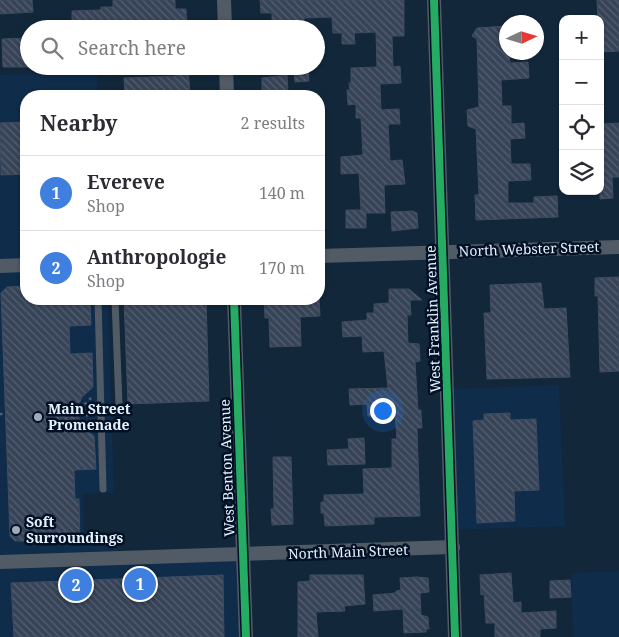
<!DOCTYPE html>
<html lang="en">
<head>
<meta charset="utf-8">
<style>
	:root { --surface:#fff; --page:#f7f7f7; --text:#2b2b33; --muted:#7c7c81; --line:#e1e1e2; --accent:#111827 }
	body { margin:0; font-family:"Noto Serif",serif; background:var(--page); color:var(--text) }
	.controls { position:absolute; right:15px; top:15px; display:grid; overflow:hidden; border-radius:10px; box-shadow:0 1px 4px #0004 }
	.controls button { width:45px; height:45px; display:grid; place-items:center; padding:0; border:0; border-bottom:1px solid var(--line); background:var(--surface); color:var(--text); font:25px sans-serif }
	.compass { position:absolute; left:499px; top:15px; width:45px; height:45px; border-radius:50%; background:var(--surface); box-shadow:0 1px 4px #0004; rotate:86deg }
	.you { position:absolute; left:382px; top:410px; width:18px; height:18px; margin:-12px; border:4px solid #fff; border-radius:50%; background:#1a73e8; box-shadow:0 0 0 8px #1a73e833 }
	.badge { display:grid; place-items:center; width:32px; height:32px; border-radius:50%; background:var(--accent); color:#fff; font-size:16px; font-weight:700 }
	.pin { position:absolute; translate:-50% -50%; border:2px solid #fff; box-shadow:0 1px 5px #0006 }
	.list { margin:0; padding:0; list-style:none }
	h2 { display:flex; justify-content:space-between; align-items:center; height:65px; margin:0; padding:0 20px; font-size:21px }
	h2 small { font-size:16px; font-weight:400; color:var(--muted) }
	.list li { display:grid; grid-template-columns:32px 1fr auto; gap:15px; align-items:center; box-sizing:border-box; height:75px; padding:0 20px; border-top:1px solid var(--line) }
	.list b { display:block; font-size:19px; white-space:nowrap }
	.list p { margin:0; font-size:16px; white-space:nowrap; color:var(--muted) }
	.list em { font-size:16px; font-style:normal; color:var(--muted) }
	.icon { flex:none; width:28px; height:28px; fill:none; stroke:currentColor; stroke-width:2; stroke-linecap:round; stroke-linejoin:round }
	.map { position:relative; flex:none; width:619px; height:637px; overflow:hidden }
	.search { position:absolute; background:var(--surface); box-shadow:0 1px 4px #0004; left:20px; top:20px; width:305px; height:55px; display:flex; align-items:center; gap:12px; box-sizing:border-box; padding:0 18px; border-radius:28px; color:var(--muted); font-size:19px }
	.panel { position:absolute; background:var(--surface); box-shadow:0 1px 4px #0004; left:20px; top:90px; width:305px; height:215px; border-radius:20px }
	.map>svg:first-child { display:block }
</style>
</head>
<body>
<div class="map">
<svg width="619" height="637" viewBox="0 0 619 637">
	<defs>
		<pattern id="building-back-hatch" width="6" height="6" patternUnits="userSpaceOnUse" patternTransform="scale(1.25)"><rect width="6" height="6" fill="#374458"/><path d="M-1 5l2 2M0 0l6 6M5-1l2 2" fill="none" stroke="#545f71"/></pattern>
	</defs>
	<rect width="100%" height="100%" fill="#12273a"/>
	<g fill="#0f2c4a">
		<path d="M97,72l1,24h-72v203h82l6,194 -31,1 1,43 33,-1 1,23 123,-4 -2,82h-239v-562z"/>
		<path d="M559,385l6,141 -111,4 -4,-141z"/>
		<path d="M619,571v66h-46l-2,-64z"/>
	</g>
	<g fill="url(#building-back-hatch)" stroke="#3f4c60">
		<path d="M0,0h32l1,12 -33,2z"/>
		<path d="M113,0h62v9h11l1,20h-115v-18l29,-1v-3h12z"/>
		<path d="M260,0h144v36h-12l1,31 7,-1 1,17 -21,1 1,26 18,-1 1,15h-12l2,37 12,-1 3,24 -21,1 1,28h-19v15h-20v-18h15l-2,-37 -18,1v-17l22,-2 -2,-37h-5v-14l-8,1 -1,-15h3l-1,-7h2v-15l26,-1 -1,-35 -22,1 1,11h-13v-11h-9l-1,-16 -28,1v11h-32v-16h-11z"/>
		<path d="M597,0h22v51l-19,1v-33h-2z"/>
		<path d="M506,26v26h3l1,11 18,-1 1,16 -28,2 1,26h9v18l13,-1 1,15 -15,1 1,25h19l1,16 -23,1v22h26v-6l23,-1 1,21 -82,3 -1,-25h4l-3,-66 -8,-3 -1,-16 12,-3 -2,-68 -5,-3 5,-8z"/>
		<path d="M29,38v29h-26l-1,-28z"/>
		<path d="M175,66h13l2,30 -65,-1 -1,-17 52,-2z"/>
		<path d="M308,69l1,12 -14,1 -1,-12z"/>
		<path d="M287,75l1,20 -18,1 -1,-6h-7v-12z"/>
		<path d="M26,122v52l-25,1 -1,-52z"/>
		<path d="M619,123v54h-7l1,21 -13,1v-75z"/>
		<path d="M413,211l4,2 1,15 -26,3 -1,-19z"/>
		<path d="M619,277v94l-19,1 -2,-76h-3v-18z"/>
		<path d="M541,283l3,26 22,-1 4,69 -83,2 -3,-66h7l-1,-28z"/>
		<path d="M26,286v13h64l1,26 -22,1 1,28 22,-1 1,34 -11,10 -6,14 6,15 12,10 2,33 -22,1 1,29h4l1,42h-65l-5,-5 -9,-243 6,-6z"/>
		<path d="M389,289h20l13,11h-12l1,15h-4l1,28 11,1 1,17 -5,1 3,48h3v4l1,14h-5l3,88 -46,1v7l-49,2 -1,-13h-3v-11h3v-7l40,-1 -1,-25 29,-1v-29h5l-2,-24 -27,1 -1,-12 -17,1 -1,-16 39,-1 -4,-37 -21,1 -1,-16 -19,1 -1,-15 25,-2v-7h7v-9l15,-1z"/>
		<path d="M124,299h82l3,102 -81,3z"/>
		<path d="M264,299h55l1,17 -20,1 1,29 -31,1 -1,-29h-4z"/>
		<path d="M510,413v7l26,-1 3,71 -25,1 1,30 -38,2 -4,-102 11,-1v-6z"/>
		<path d="M364,438l1,26 -37,1 -1,-15 22,-1 -1,-10z"/>
		<path d="M273,457h18l2,67 -21,1 -1,-16h3z"/>
		<path d="M511,573l2,30 8,-1v11l35,-2v17l-16,1v8h-45v-14h-9l-2,-29 -3,1 -1,-20z"/>
		<path d="M223,575l1,62h-210l-3,-54z"/>
		<path d="M310,575h53l2,29 -21,2 1,5 -29,1 2,25h-20v-55l12,-1z"/>
		<path d="M417,577l11,1 1,14 -9,1 1,22 7,2 1,12h-3v3l-22,1 -1,-24 -29,2 -1,-16 23,-2v-2l5,-1 -1,-12z"/>
		<path d="M570,580l1,17 -21,1v-17z"/>
	</g>
	<g fill="none" stroke-linecap="round" stroke-linejoin="round">
		<g stroke="#55616d" stroke-width="2.5" stroke-dasharray="2.5 4" stroke-linecap="butt">
			<path d="M72,411l12,-1"/>
			<path d="M0,414h4"/>
			<path d="M91,422l-7,-12 1,-6 6,-6"/>
		</g>
		<g stroke="#515b65" stroke-width="7">
			<path d="M98,299l5,190"/>
			<path d="M115,299l4,106"/>
		</g>
		<g stroke="#515b65" stroke-width="14">
			<path d="M224,0l1,29"/>
			<path d="M434,0l21,637"/>
			<path d="M226,66l1,30"/>
			<path d="M319,256l300,-9"/>
			<path d="M0,266l26,-1"/>
			<path d="M234,299l12,338"/>
			<path d="M0,562l453,-15"/>
		</g>
		<defs>
			<g id="cycleway">
				<path d="M434,0l21,637"/>
				<path d="M234,299l12,338"/>
			</g>
		</defs>
		<use href="#cycleway" stroke="#001025" stroke-width="11"/>
		<use href="#cycleway" stroke="#26ab63" stroke-width="8"/>
	</g>
	<g fill="#9caab9" stroke="#001025" stroke-width="2">
		<circle cx="38" cy="417" r="5"/>
		<circle cx="16" cy="530" r="5"/>
	</g>
	<g text-anchor="middle" stroke-width="5" stroke-linejoin="round" paint-order="stroke">
		<g font-size="14" fill="#e6f1fd" stroke="#001025">
			<text transform="translate(529 249) rotate(-2)" y="5">North Webster Street</text>
			<text transform="translate(433 319) rotate(-92)" y="5">West Franklin Avenue</text>
			<text transform="translate(227 468) rotate(-92)" y="5">West Benton Avenue</text>
			<text transform="translate(348 552) rotate(-2)" y="5">North Main Street</text>
		</g>
		<g font-size="14" font-weight="bold" fill="#e6f1fd" stroke="#001025" text-anchor="start">
			<text x="48" y="414">Main Street<tspan x="48" dy="16">Promenade</tspan></text>
			<text x="26" y="527">Soft<tspan x="26" dy="16">Surroundings</tspan></text>
		</g>
	</g>
</svg>
<div class="controls">
<button>+</button>
<button>−</button>
<button><svg class="icon" aria-label="locate" viewBox="0 0 24 24"><circle cx="12" cy="12" r="6"/><path d="M12 2v4M12 18v4M2 12h4M18 12h4"/></svg></button>
<button><svg class="icon" aria-label="layers" viewBox="0 0 24 24"><path d="M12 4l9 5-9 5-9-5zM3 14l9 5 9-5"/></svg></button>
</div>
<svg class="compass" viewBox="-18 -18 36 36"><path d="M0-13l5 13h-10z" fill="#e53935"/><path d="M0 13l5-13h-10z" fill="#7c7c81"/></svg>
<div class="you"></div>
<div class="pin badge" style="left:140px;top:584px;background:#3f7fe0">1</div>
<div class="pin badge" style="left:76px;top:585px;background:#3f7fe0">2</div>
<div class="search"><svg class="icon" aria-label="search" viewBox="0 0 24 24"><circle cx="10" cy="10" r="6"/><path d="M15 15l6 6"/></svg>Search here</div>
<section class="panel">
<h2>Nearby<small>2 results</small></h2>
<ul class="list">
<li><span class="badge" style="background:#3f7fe0">1</span><div><b>Evereve</b><p>Shop</p></div><em>140 m</em></li>
<li><span class="badge" style="background:#3f7fe0">2</span><div><b>Anthropologie</b><p>Shop</p></div><em>170 m</em></li>
</ul>
</section>
</div>
</body>
</html>
